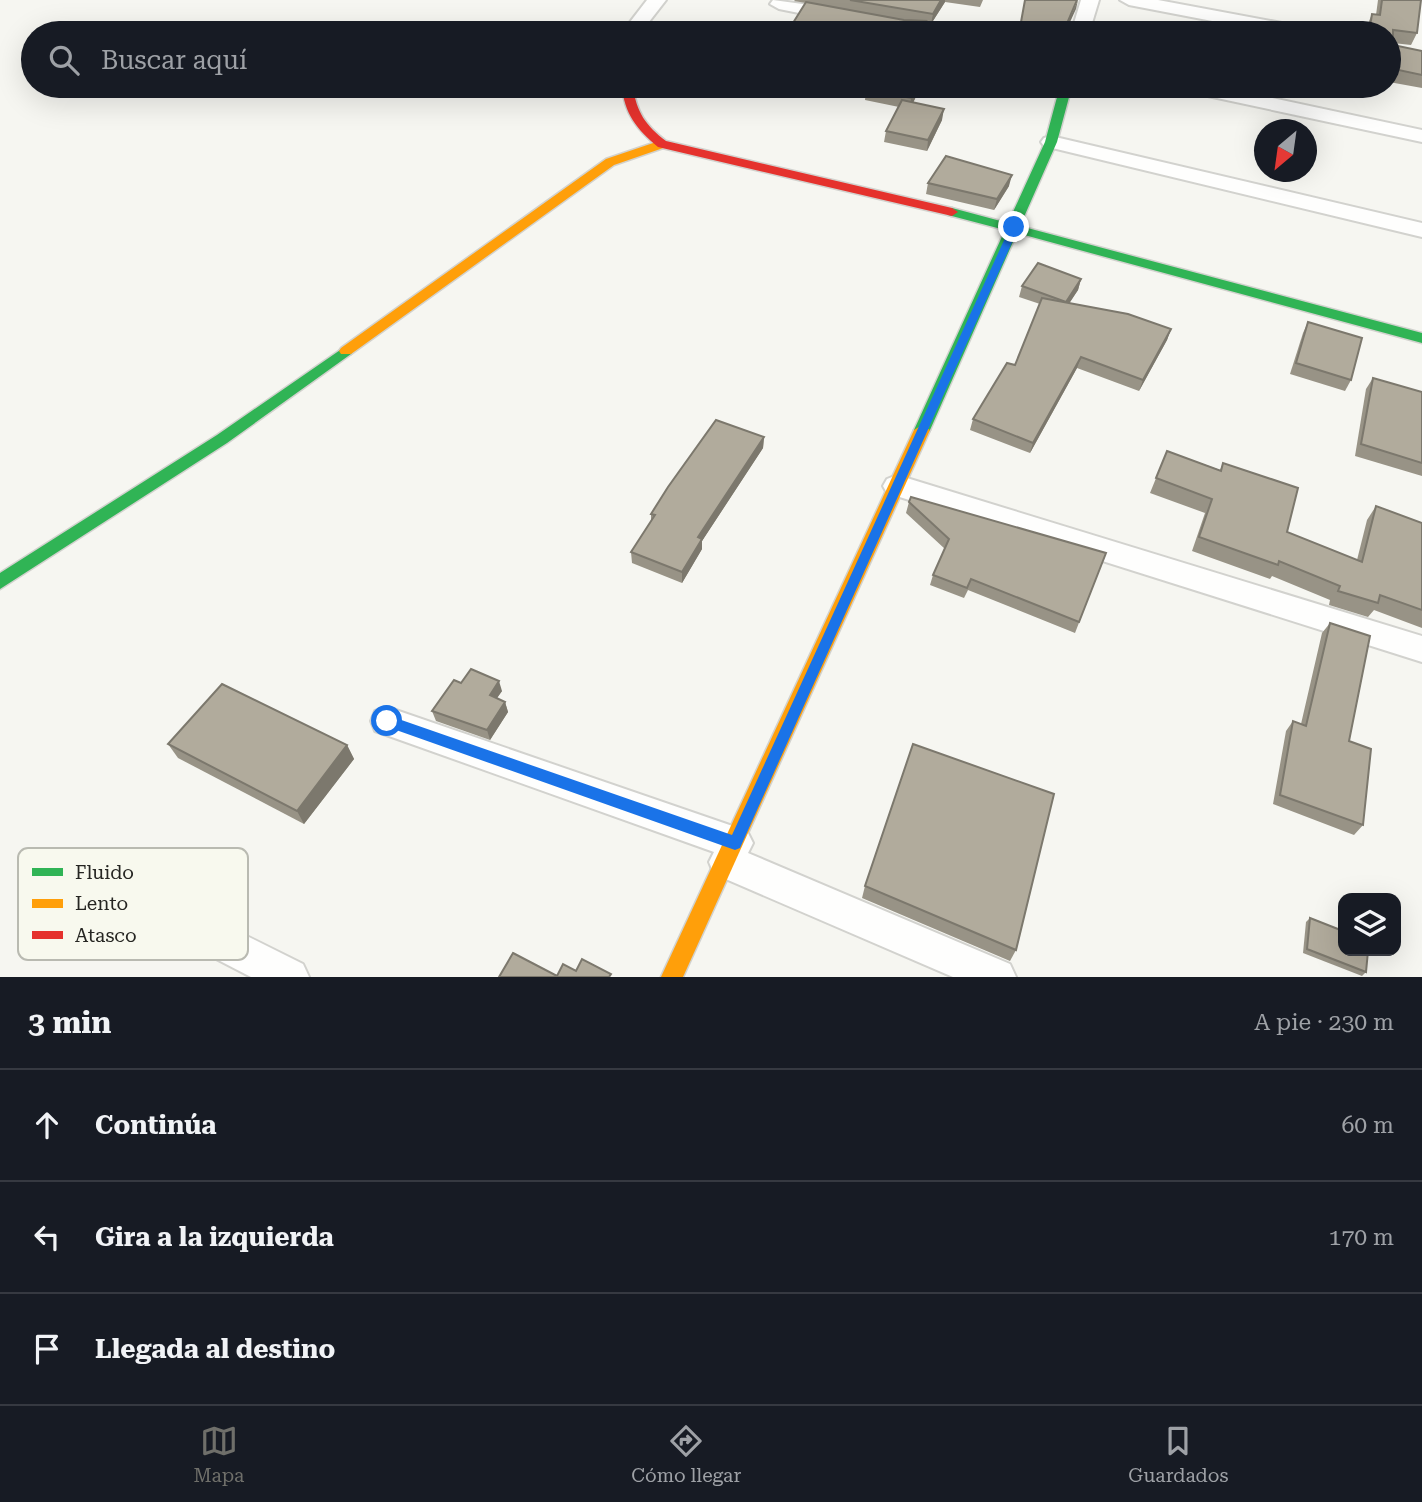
<!DOCTYPE html>
<html lang="es">
<head>
<meta charset="utf-8">
<style>
	:root { --surface:#171b24; --page:#242831; --text:#f1f3f6; --muted:#9ea1a6; --line:#363941; --accent:#6f6f6a }
	body { margin:0; font-family:"Roboto Serif",serif; background:var(--page); color:var(--text) }
	.controls { position:absolute; right:21px; bottom:21px; display:grid; overflow:hidden; border-radius:14px; box-shadow:0 7px 28px #0002 }
	.controls button { width:63px; height:63px; display:grid; place-items:center; padding:0; border:0; border-bottom:2px solid var(--line); background:var(--surface); color:var(--text); font:35px sans-serif }
	.compass { position:absolute; left:1254px; top:119px; width:63px; height:63px; border-radius:50%; background:var(--surface); box-shadow:0 7px 28px #0002; rotate:209deg }
	.stop { position:absolute; width:21px; height:21px; margin:-16px; border:5px solid #1a73e8; border-radius:50%; background:#fff }
	.stop.end { background:#1a73e8; border-color:#fff; box-shadow:0 2px 7px #0008 }
	.list { margin:0; padding:0; list-style:none }
	h2 { display:flex; justify-content:space-between; align-items:center; height:91px; margin:0; padding:0 28px; font-size:30px }
	h2 small { font-size:23px; font-weight:400; color:var(--muted) }
	.list li { display:grid; grid-template-columns:46px 1fr auto; gap:21px; align-items:center; box-sizing:border-box; height:112px; padding:0 28px; border-top:2px solid var(--line) }
	.list b { display:block; font-size:26px; white-space:nowrap }
	.list em { font-size:23px; font-style:normal; color:var(--muted) }
	.icon { flex:none; width:38px; height:38px; fill:none; stroke:currentColor; stroke-width:2; stroke-linecap:round; stroke-linejoin:round }
	.map { position:relative; flex:none; width:1422px; height:977px; overflow:hidden }
	.search { position:absolute; background:var(--surface); box-shadow:0 7px 28px #0002; left:21px; right:21px; top:21px; height:77px; display:flex; align-items:center; gap:18px; box-sizing:border-box; padding:0 24px; border-radius:38px; color:var(--muted); font-size:26px }
	.sheet { height:427px; background:var(--surface) }
	nav { display:flex; justify-content:space-around; align-items:center; box-sizing:border-box; height:98px; border-top:2px solid var(--line); background:var(--surface); font-size:19px; color:var(--muted) }
	nav a { display:grid; justify-items:center; gap:4px }
	nav .on { color:var(--accent) }
	.map>svg:first-child { display:block }
</style>
</head>
<body>
<div class="map">
<svg width="1422" height="977" viewBox="0 0 1422 977">
	<rect width="100%" height="100%" fill="#f6f6f1"/>
	<g fill="none" stroke-linecap="round" stroke-linejoin="round">
		<defs>
			<g id="street">
				<path d="M647,0h19l-21,27v6h-18v-7z"/>
				<path d="M773,0l66,9 9,6 -9,6 -60,-12 -9,-5z"/>
				<path d="M1081,0h18l-10,33h-18z"/>
				<path d="M1120,0h38l145,27 9,6h-37l-146,-28z"/>
				<path d="M1179,86h37l206,44v12l-233,-50z"/>
				<path d="M1051,136l371,87v14l-378,-91 -3,-4 3,-4z"/>
				<path d="M897,475l525,161v26l-535,-169 -4,-7 4,-7z"/>
				<path d="M387,707l360,124 6,12 -5,10 262,111 6,13h-63l-239,-103 -5,-12 5,-10 -339,-121 -4,-10 4,-10z"/>
				<path d="M104,865l199,99 6,13h-58l-160,-83 -5,-12 5,-12z"/>
			</g>
			<g id="fast">
				<path d="M1060,86h12l-15,56 -37,84 402,107v10l-405,-110 -87,197 -3,4h-10l-3,-4 91,-200 -57,-15 -2,-3 6,-4 56,15 37,-81z"/>
				<path d="M346,346l5,2 2,3 -2,3 -124,89 -227,146v-16l217,-138z"/>
			</g>
			<g id="slow">
				<path d="M662,140l6,4 -2,3 -52,18 -263,189h-10l-2,-3 2,-3 265,-189z"/>
				<path d="M922,425l8,5 -247,547h-22l253,-547z"/>
			</g>
			<path id="jam" d="M622,86h11c3,26 13,40 33,55l286,67 6,4 -6,4 -294,-69c-21,-17 -34,-34 -36,-61z"/>
		</defs>
		<use href="#street" stroke="#d2d2ce" stroke-width="4"/>
		<use href="#fast" stroke="#d2d2ce" stroke-width="3"/>
		<use href="#slow" stroke="#d2d2ce" stroke-width="3"/>
		<use href="#jam" stroke="#d2d2ce" stroke-width="3"/>
		<use href="#street" fill="#fefefd" fill-rule="evenodd"/>
		<use href="#fast" fill="#30b455" fill-rule="evenodd"/>
		<use href="#slow" fill="#ff9f0a" fill-rule="evenodd"/>
		<use href="#jam" fill="#e5322d" fill-rule="evenodd"/>
	</g>
	<g fill="#989386">
		<path d="M795,0h188l-3,7 -35,-5 -14,22 -5,-1 -2,10h-136v-2l18,-28 -12,-2z"/>
		<path d="M1378,0h43l-4,33 -6,12 -18,-2v2l29,6v37l-33,-6v-49h-23l1,-7 5,-12 4,1z"/>
		<path d="M869,86h52l-8,17 29,17 -15,31 -43,-9 2,-11 13,-24 -34,-7 1,-10z"/>
		<path d="M928,183l81,3 -15,24 -68,-16z"/>
		<path d="M1081,279l-3,11 -9,13 102,26 -4,11 -28,51 -62,-23 -47,85 -60,-23 3,-11 42,-54 25,-61 -21,-7 3,-11z"/>
		<path d="M1308,322l43,58 -6,11 -55,-17 13,-41z"/>
		<path d="M1373,378l49,14v84l-67,-20 11,-67z"/>
		<path d="M764,437l-1,11 -61,93v8l-20,34 -50,-20 -1,-11 20,-31v-7z"/>
		<path d="M1167,451l53,19 3,-7 64,69 70,28 10,-40 9,-14 46,17v105l-48,-18 -6,7 -39,-12 1,-5 -58,-24 -2,3 -78,-28 13,-38 -55,-20z"/>
		<path d="M909,502l197,51 -31,80 -107,-43 -4,8 -34,-13 3,-10 12,-26 -39,-36z"/>
		<path d="M1330,623l33,202 -9,10 -81,-31 13,-73 7,-10 8,3 21,-91z"/>
		<path d="M461,683l41,8 -5,7 8,4 3,10 -18,28 -54,-19 -4,-10z"/>
		<path d="M168,744l179,1 7,14 -50,65 -126,-66z"/>
		<path d="M865,886l151,64 -6,11 -148,-63z"/>
		<path d="M1310,918l56,54 -4,4 -59,-23 3,-31z"/>
	</g>
	<g fill="#7c786d">
		<path d="M941,0h4v2l-14,22 2,-10z"/>
		<path d="M1078,0l-2,9 -11,24h-2z"/>
		<path d="M926,21l-2,12h-6z"/>
		<path d="M918,86h3l-11,23 1,-11z"/>
		<path d="M944,109l-2,11 -15,31 1,-11z"/>
		<path d="M1012,175l-3,11 -15,24 3,-11z"/>
		<path d="M1081,279l-3,11 -15,23 3,-11z"/>
		<path d="M1171,329l-4,11 -28,51 4,-11z"/>
		<path d="M1081,357l-4,11 -47,85 3,-10z"/>
		<path d="M764,437l-1,11 -61,93v8l-20,34v-11l16,-35z"/>
		<path d="M499,681l3,10 -10,14 -2,-10z"/>
		<path d="M505,702l3,10 -18,28 -3,-10z"/>
		<path d="M347,745l7,14 -50,65 -7,-13z"/>
	</g>
	<g fill="#b1ab9c" stroke="#7c786d" stroke-width="2">
		<path d="M850,0h91l-8,14z"/>
		<path d="M1025,0h52l-14,33h-44z"/>
		<path d="M1382,0h39l-4,33 -24,-3v15l29,6v24l-33,-7v-35h-20l3,-19 8,1z"/>
		<path d="M806,2l98,18 22,1 -8,12h-118l-12,-2z"/>
		<path d="M869,86h49l-7,12 -45,-8z"/>
		<path d="M902,100l42,9 -16,31 -42,-9z"/>
		<path d="M946,156l66,19 -15,24 -69,-16z"/>
		<path d="M1038,263l43,16 -15,23 -44,-16z"/>
		<path d="M1042,298l86,16 43,15 -28,51 -62,-23 -48,86 -60,-24 34,-56 8,2z"/>
		<path d="M1308,322l54,16 -11,42 -55,-17z"/>
		<path d="M1373,378l49,14v71l-61,-19z"/>
		<path d="M716,420l48,17 -66,100 4,2 -20,33 -51,-20 24,-37 -4,-1 17,-27z"/>
		<path d="M1167,451l54,20 2,-8 75,25 -11,44 75,30 14,-56 46,17v87l-42,-15 -2,8 -40,-12 2,-5 -61,-25 -1,4 -79,-28 13,-38 -56,-21z"/>
		<path d="M911,497l195,56 -27,69 -108,-43 -4,9 -34,-13 16,-36 -40,-37z"/>
		<path d="M1330,623l40,13 -21,105 22,8 -8,76 -83,-30 13,-74 13,5z"/>
		<path d="M471,669l28,12 -9,14 15,7 -18,28 -55,-19 22,-31 7,3z"/>
		<path d="M222,684l125,61 -50,66 -129,-67z"/>
		<path d="M913,744l141,50 -38,156 -151,-64z"/>
		<path d="M1310,918l33,13v20h25l-2,21 -59,-23z"/>
		<path d="M513,953l44,23 6,-12 13,7 6,-12 29,15 -2,3h-110z"/>
	</g>
	<path fill="#1a73e8" d="M1011,225l8,2 -279,621 -5,2 -353,-125 -2,-4 7,-6 345,120z"/>
	<rect x="18" y="848" width="230" height="112" rx="10" fill="#f8f9ee" stroke="#b9bab1" stroke-width="2"/>
	<rect x="32" y="868" width="31" height="8" fill="#30b455"/>
	<rect x="32" y="899" width="31" height="9" fill="#ff9f0a"/>
	<rect x="32" y="931" width="31" height="8" fill="#e5322d"/>
	<g font-size="19" fill="#262622">
		<text x="75" y="879">Fluido</text>
		<text x="75" y="910">Lento</text>
		<text x="75" y="942">Atasco</text>
	</g>
</svg>
<div class="controls">
<button><svg class="icon" aria-label="layers" viewBox="0 0 24 24"><path d="M12 4l9 5-9 5-9-5zM3 14l9 5 9-5"/></svg></button>
</div>
<svg class="compass" viewBox="-18 -18 36 36"><path d="M0-13l5 13h-10z" fill="#e53935"/><path d="M0 13l5-13h-10z" fill="#9ea1a6"/></svg>
<div class="stop" style="left:387px;top:721px"></div>
<div class="stop end" style="left:1014px;top:227px"></div>
<div class="search"><svg class="icon" aria-label="search" viewBox="0 0 24 24"><circle cx="10" cy="10" r="6"/><path d="M15 15l6 6"/></svg>Buscar aquí</div>
</div>
<section class="sheet">
<h2>3 min<small>A pie · 230 m</small></h2>
<ul class="list">
<li><svg class="icon" aria-label="ahead" viewBox="0 0 24 24"><path d="M12 20V5M6 11l6-6 6 6"/></svg><div><b>Continúa</b></div><em>60 m</em></li>
<li><svg class="icon" aria-label="left" viewBox="0 0 24 24"><path d="M17 20v-9H6M10 6l-5 5 5 5"/></svg><div><b>Gira a la izquierda</b></div><em>170 m</em></li>
<li><svg class="icon" aria-label="arrive" viewBox="0 0 24 24"><path d="M6 21V4h12l-3 4 3 4H6"/></svg><div><b>Llegada al destino</b></div></li>
</ul>
</section>
<nav>
<a class="on"><svg class="icon" aria-label="map" viewBox="0 0 24 24"><path d="M3 6l6-2 6 2 6-2v14l-6 2-6-2-6 2zM9 4v14M15 6v14"/></svg>Mapa</a>
<a><svg class="icon" aria-label="directions" viewBox="0 0 24 24"><path d="M12 3l9 9-9 9-9-9zM9 14v-3h6M13 9l2 2-2 2"/></svg>Cómo llegar</a>
<a><svg class="icon" aria-label="saved" viewBox="0 0 24 24"><path d="M7 4h10v16l-5-4-5 4z"/></svg>Guardados</a>
</nav>
</body>
</html>
